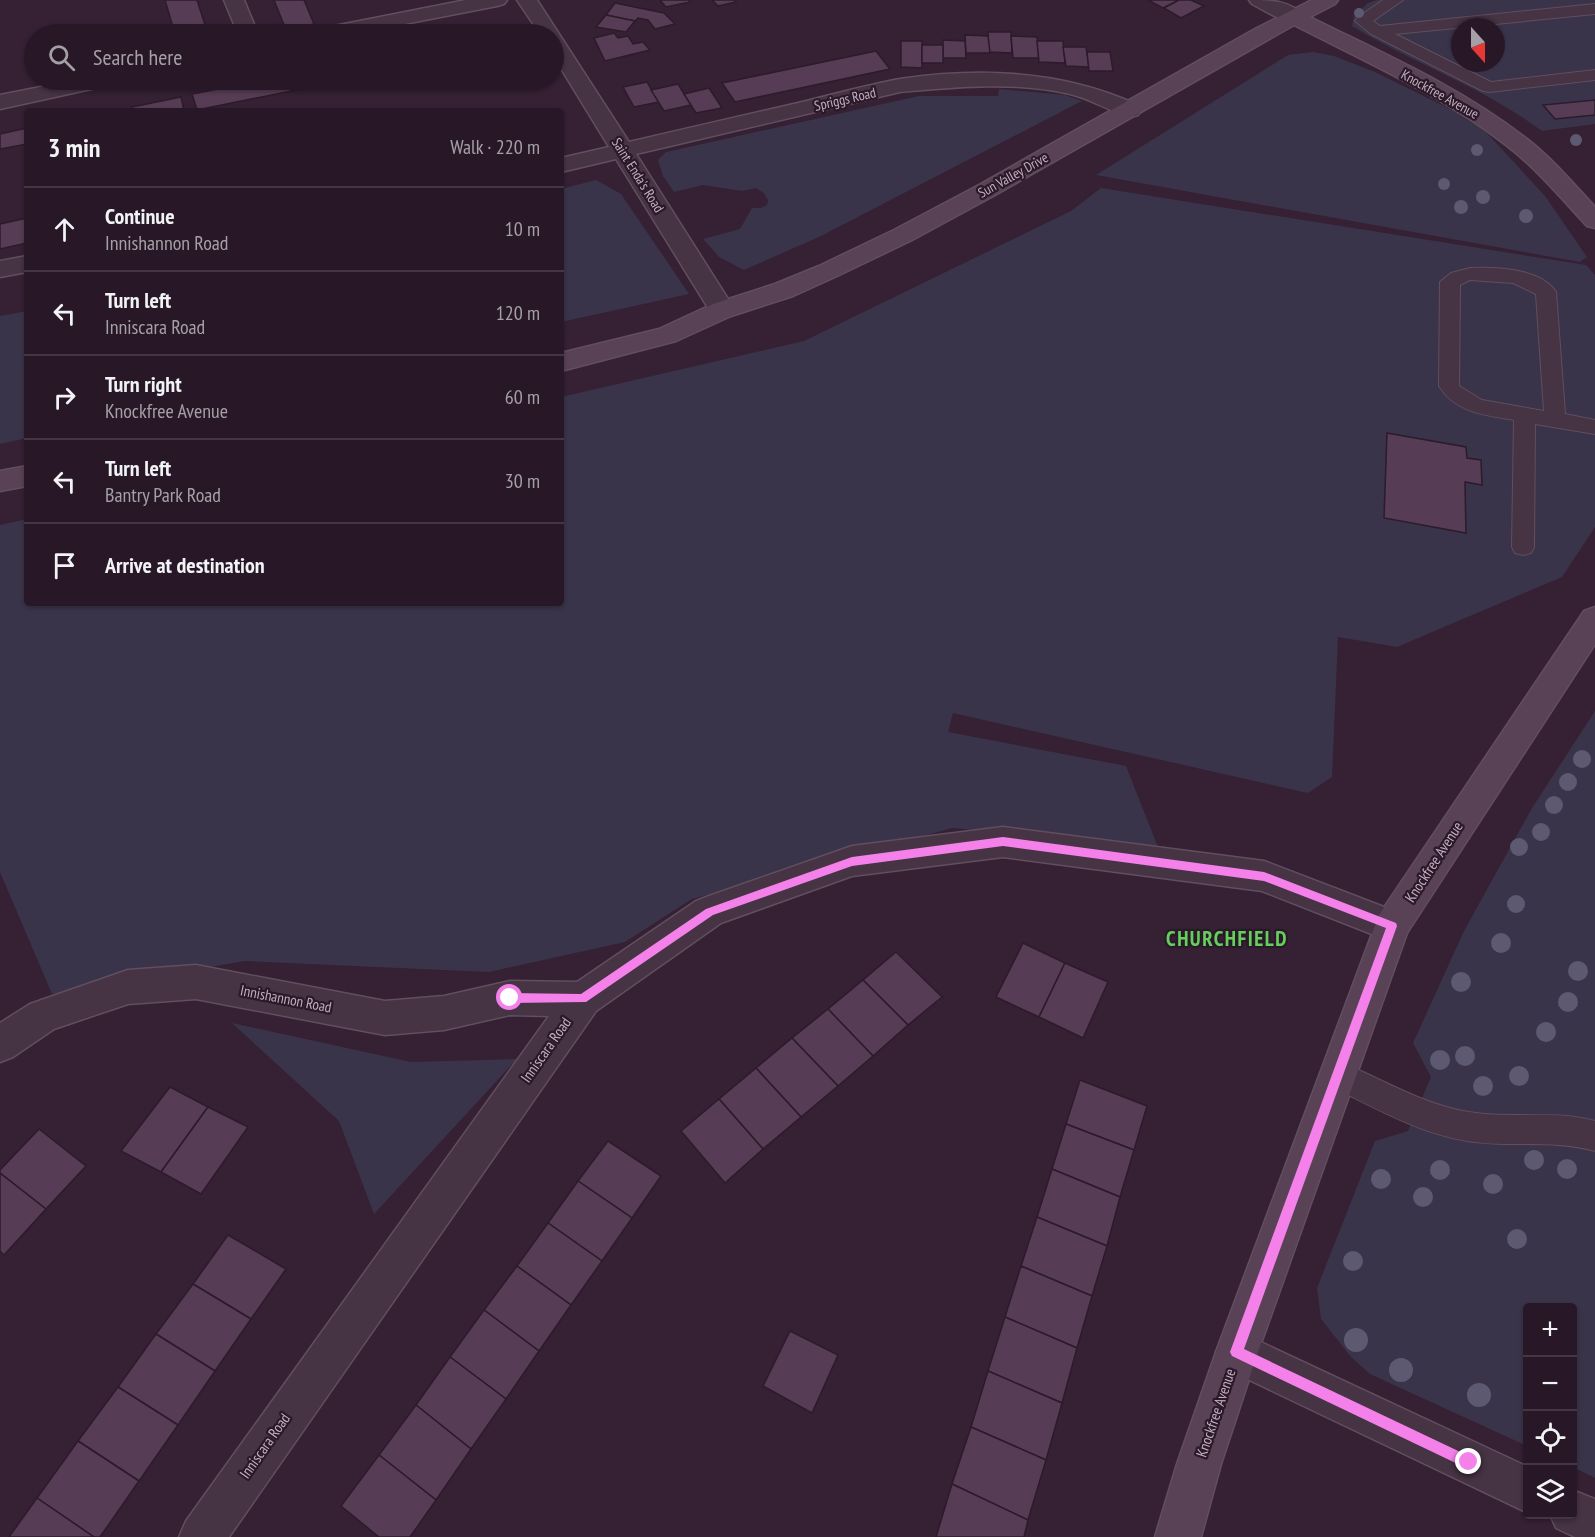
<!DOCTYPE html>
<html lang="en">
<head>
<meta charset="utf-8">
<style>
	:root { --surface:#281827; --page:#30212f; --text:#f1f3f6; --muted:#a5a0a7; --line:#443744 }
	body { margin:0; font-family:"PT Sans Narrow",sans-serif; background:var(--page); color:var(--text) }
	.controls { position:absolute; right:18px; bottom:18px; display:grid; overflow:hidden; border-radius:6px; box-shadow:0 2px 4px #0004 }
	.controls button { width:54px; height:54px; display:grid; place-items:center; padding:0; border:0; border-bottom:2px solid var(--line); background:var(--surface); color:var(--text); font:30px sans-serif }
	.compass { position:absolute; left:1451px; top:18px; width:54px; height:54px; border-radius:50%; background:var(--surface); box-shadow:0 2px 4px #0004; rotate:159deg }
	.stop { position:absolute; width:18px; height:18px; margin:-14px; border:4px solid #f381e9; border-radius:50%; background:#fff }
	.stop.end { background:#f381e9; border-color:#fff; box-shadow:0 2px 6px #0008 }
	.list { margin:0; padding:0; list-style:none }
	h2 { display:flex; justify-content:space-between; align-items:center; height:78px; margin:0; padding:0 24px; font-size:26px }
	h2 small { font-size:20px; font-weight:400; color:var(--muted) }
	.list li { display:grid; grid-template-columns:39px 1fr auto; gap:18px; align-items:center; box-sizing:border-box; height:84px; padding:0 24px; border-top:2px solid var(--line) }
	.list b { display:block; font-size:22px; white-space:nowrap }
	.list p { margin:0; font-size:20px; white-space:nowrap; color:var(--muted) }
	.list em { font-size:20px; font-style:normal; color:var(--muted) }
	.icon { flex:none; width:33px; height:33px; fill:none; stroke:currentColor; stroke-width:2; stroke-linecap:round; stroke-linejoin:round }
	.map { position:relative; flex:none; width:1595px; height:1537px; overflow:hidden }
	.search { position:absolute; background:var(--surface); box-shadow:0 2px 4px #0004; left:24px; top:24px; width:540px; height:66px; display:flex; align-items:center; gap:15px; box-sizing:border-box; padding:0 21px; border-radius:33px; color:var(--muted); font-size:22px }
	.panel { position:absolute; background:var(--surface); box-shadow:0 2px 4px #0004; left:24px; top:108px; width:540px; height:498px; border-radius:6px }
	.map>svg:first-child { display:block }
</style>
</head>
<body>
<div class="map">
<svg width="1595" height="1537" viewBox="0 0 1595 1537">
	<rect width="100%" height="100%" fill="#352034"/>
	<g fill="#3a344a" fill-rule="evenodd">
		<path d="M1377,0h218v124l-53,7c-59,-44 -128,-67 -190,-105l2,-10 14,-13zM1460,27h36v36h-36z"/>
		<path d="M1313,52l21,4 41,16 77,38 35,23 58,63 42,61 -7,5 -484,-87 192,-120z"/>
		<path d="M999,89l66,6 17,6 -261,135 -77,34 -25,-13 -16,-18 37,-10 12,-21h9l6,-3 1,-5 -4,-7 -8,-5 -14,3 -39,-6 -29,7 -11,-16 -5,-16 8,-8 253,-56h79z"/>
		<path d="M596,180l25,14 68,100 -128,28v-133z"/>
		<path d="M1101,188l485,77 9,10v252l-33,50 -165,70 -59,-10 -6,140 -24,16 -355,-80 -5,19 178,34 32,81 -206,-19 -260,71 -67,43 -136,30 -244,-11 -193,33 -52,-122v-347l27,-6v84h534v-206l243,-56 267,-130z"/>
		<path d="M27,311v127l-27,6v-128z"/>
		<path d="M1595,711v767l-22,-11 -1,-159h-44l-1,138 -157,-72 -19,-17 -30,-38 -4,-31 58,-147 33,-10 23,-54 -18,-34 51,-112 68,-123z"/>
		<path d="M232,1023l179,39 106,-3 -143,155 -35,-93z"/>
	</g>
	<g fill="#563c54" stroke="#2c1b2b" stroke-width="1.5">
		<path d="M165,0h32l11,34h-33z"/>
		<path d="M274,0h30l10,24 -28,6z"/>
		<path d="M660,0h28l2,2 -24,5z"/>
		<path d="M712,0h21l3,2 -18,4z"/>
		<path d="M1148,0h31l-16,8z"/>
		<path d="M1179,0h12l13,6 -23,12 -17,-10z"/>
		<path d="M615,3l49,10 11,11 -20,5 -7,-9 -10,-2 -3,3 -29,-6z"/>
		<path d="M606,15l29,6 -9,11 -30,-5z"/>
		<path d="M988,32h23l1,21 -23,-1z"/>
		<path d="M614,33l4,5 10,-2 5,8 10,-2 7,8 -45,11 -11,-23z"/>
		<path d="M965,35l23,1 2,17h-24z"/>
		<path d="M1011,36l26,1 2,21h-26z"/>
		<path d="M943,40l22,1 1,17h-23z"/>
		<path d="M901,41h21v27l-21,-1z"/>
		<path d="M1037,41h26l2,22 -26,-1z"/>
		<rect x="922" y="45" width="21" height="18"/>
		<path d="M1063,47h23l3,20 -23,-1z"/>
		<path d="M876,51l14,18 -155,33 -13,-19z"/>
		<path d="M1087,52h23l3,19h-24z"/>
		<path d="M264,80h65l2,3 -134,27 -5,-16z"/>
		<path d="M647,82l12,20 -25,5 -11,-20z"/>
		<path d="M678,84l13,21 -27,6 -13,-21z"/>
		<path d="M709,88l13,20 -26,5 -12,-19z"/>
		<path d="M181,97l3,14h-51l-1,-4z"/>
		<path d="M1595,100v15l-40,4 -12,-14z"/>
		<path d="M27,128v16l-27,5v-15z"/>
		<path d="M27,218v25l-27,6v-25z"/>
		<path d="M1387,433l79,14 1,11 14,2 1,25 -17,-3 1,51 -82,-15z"/>
		<path d="M1023,943l42,20 -26,54 -43,-20z"/>
		<path d="M896,952l46,45 -34,28 -45,-45z"/>
		<path d="M1065,963l43,19 -25,56 -44,-21z"/>
		<path d="M863,980l45,45 -35,31 -45,-47z"/>
		<path d="M828,1009l45,47 -35,30 -46,-48z"/>
		<path d="M792,1038l46,48 -37,31 -45,-49z"/>
		<path d="M756,1068l45,49 -38,32 -44,-50z"/>
		<path d="M1080,1080l67,26 -13,44 -68,-26z"/>
		<path d="M170,1087l38,20 -47,65 -40,-21z"/>
		<path d="M719,1099l44,50 -38,34 -44,-52z"/>
		<path d="M208,1107l40,20 -47,67 -40,-22z"/>
		<path d="M1066,1124l68,26 -14,47 -68,-28z"/>
		<path d="M39,1129l47,37 -40,43 -46,-36v-3z"/>
		<path d="M608,1141l53,35 -29,42 -54,-37z"/>
		<path d="M1052,1169l68,28 -13,49 -70,-29z"/>
		<path d="M0,1173l46,36 -42,46 -4,-4z"/>
		<path d="M578,1181l54,37 -30,43 -54,-38z"/>
		<path d="M1037,1217l70,29 -15,50 -71,-30z"/>
		<path d="M548,1223l54,38 -31,44 -54,-39z"/>
		<path d="M228,1235l58,34 -35,50 -58,-35z"/>
		<path d="M517,1266l54,39 -32,46 -55,-41z"/>
		<path d="M1021,1266l71,30 -15,52 -72,-31z"/>
		<path d="M193,1284l58,35 -36,52 -59,-37z"/>
		<path d="M484,1310l55,41 -33,48 -56,-42z"/>
		<path d="M1005,1317l72,31 -15,55 -74,-32z"/>
		<path d="M790,1331l48,24 -26,58 -49,-27z"/>
		<path d="M156,1334l59,37 -37,54 -60,-38z"/>
		<path d="M450,1357l56,42 -35,50 -55,-44z"/>
		<path d="M988,1371l74,32 -16,57 -75,-33z"/>
		<path d="M118,1387l60,38 -39,56 -61,-40z"/>
		<path d="M416,1405l55,44 -35,51 -57,-45z"/>
		<path d="M971,1427l75,33 -18,60 -76,-36z"/>
		<path d="M78,1441l61,40 -39,56h-6l-57,-39z"/>
		<path d="M379,1455l57,45 -26,37h-31l-38,-31z"/>
		<path d="M952,1484l76,36 -4,17h-88z"/>
		<path d="M37,1498l57,39h-85z"/>
	</g>
	<g fill="none" stroke-linecap="round" stroke-linejoin="round">
		<defs>
			<g id="lane">
				<path d="M1383,0h20l-30,21 7,5 215,-22v10l-200,20 96,48 104,-12v10l-106,12 -6,-1 -112,-57 -16,-13 2,-3z"/>
				<path d="M1470,268c26,-1 70,0 86,24l9,122 30,6v14l-60,-10 -1,123 -3,6 -8,2 -8,-2 -3,-6 2,-127c-29,-5 -58,-7 -75,-34l1,-104 11,-9zM1470,280l43,3 23,11 8,117 -62,-11 -23,-14 1,-101z"/>
				<path d="M1336,1060c42,17 82,42 127,51 44,9 88,-2 132,10v30c-43,-12 -85,-3 -128,-10 -50,-8 -97,-36 -141,-57l-5,-10 5,-10z"/>
			</g>
			<g id="street">
				<path d="M224,0h20l14,34h-20z"/>
				<path d="M466,0h41l-3,4 -7,2 -144,28h-39l3,-4 7,-2z"/>
				<path d="M517,0h20l92,142c56,-13 113,-26 169,-39 34,-8 68,-18 102,-24 81,-12 164,-8 238,26l3,5 -3,5 -8,2c-21,-6 -39,-18 -60,-23 -56,-13 -114,-7 -170,-2l-264,62 99,156 -4,6 -9,2 -9,-2 -97,-157 -55,13v-14l48,-11 -55,-90v-23h-14z"/>
				<path d="M1249,0c18,0 44,0 55,17l-3,4c-16,4 -35,-10 -49,-17z"/>
				<path d="M76,80h40l-3,5 -8,1 -105,23v-14z"/>
				<path d="M27,256v16l-27,5v-16z"/>
				<path d="M1003,827l261,34 141,54 5,11 -5,11 -13,5 -130,-51 -259,-34 -151,19 -131,47 -125,88 -367,526h-50l7,-16 363,-505 -39,-1 -66,15 -59,5 -189,-36 -68,5 -74,25 -41,28 -13,5v-39l30,-19 98,-34 68,-5 189,36 59,-5 66,-15 67,1 119,-81 13,-5 143,-50z"/>
				<path d="M1237,1331l291,136v46l-306,-146 -6,-15 6,-15z"/>
				<path d="M1572,1490l23,9v38h-20l-19,-9 -6,-14h22z"/>
			</g>
			<g id="secondary">
				<path d="M1312,0h26l-3,4 -25,13c72,36 148,69 213,119 27,20 49,46 72,71v21l-8,-2c-26,-28 -51,-58 -81,-81 -65,-50 -140,-83 -212,-120l-299,170 -83,45 -75,36 -44,20 -62,20 -55,25 -115,30v-18l98,-24 54,-25 62,-20 44,-18 75,-36 85,-45 276,-156z"/>
				<path d="M27,466v20l-27,5v-20z"/>
				<path d="M1595,607v37l-188,289 -149,419 -37,112 -20,73h-46l22,-73 39,-112 163,-437 205,-304z"/>
			</g>
		</defs>
		<use href="#lane" stroke="#614e5f" stroke-width="2"/>
		<use href="#street" stroke="#614e5f" stroke-width="3"/>
		<use href="#secondary" stroke="#614e5f" stroke-width="3"/>
		<use href="#lane" fill="#463344" fill-rule="evenodd"/>
		<use href="#street" fill="#463344" fill-rule="evenodd"/>
		<use href="#secondary" fill="#594156" fill-rule="evenodd"/>
	</g>
	<g fill="#5d5970">
		<circle cx="1359" cy="13" r="5"/>
		<circle cx="1576" cy="140" r="6"/>
		<circle cx="1477" cy="150" r="6"/>
		<circle cx="1444" cy="184" r="6"/>
		<circle cx="1483" cy="197" r="7"/>
		<circle cx="1461" cy="207" r="7"/>
		<circle cx="1526" cy="216" r="7"/>
		<circle cx="1582" cy="759" r="9"/>
		<circle cx="1568" cy="782" r="9"/>
		<circle cx="1554" cy="805" r="9"/>
		<circle cx="1541" cy="832" r="9"/>
		<circle cx="1519" cy="847" r="9"/>
		<circle cx="1516" cy="904" r="9"/>
		<circle cx="1501" cy="943" r="10"/>
		<circle cx="1578" cy="971" r="10"/>
		<circle cx="1461" cy="982" r="10"/>
		<circle cx="1568" cy="1002" r="10"/>
		<circle cx="1546" cy="1032" r="10"/>
		<circle cx="1465" cy="1056" r="10"/>
		<circle cx="1440" cy="1060" r="10"/>
		<circle cx="1519" cy="1076" r="10"/>
		<circle cx="1483" cy="1086" r="10"/>
		<circle cx="1534" cy="1160" r="10"/>
		<circle cx="1567" cy="1169" r="10"/>
		<circle cx="1440" cy="1170" r="10"/>
		<circle cx="1381" cy="1179" r="10"/>
		<circle cx="1493" cy="1184" r="10"/>
		<circle cx="1423" cy="1197" r="10"/>
		<circle cx="1517" cy="1239" r="10"/>
		<circle cx="1353" cy="1261" r="10"/>
		<circle cx="1356" cy="1340" r="12"/>
		<circle cx="1401" cy="1370" r="12"/>
		<circle cx="1479" cy="1395" r="12"/>
	</g>
	<path fill="#f381e9" d="M1003,837l261,35 132,51 1,3 -153,423 229,109 2,4 -2,5 -4,2 -5,-2 -232,-111 -2,-4 156,-424 -122,-47 -261,-35 -151,20 -139,49 -127,87 -76,1 -6,-5 6,-5 71,1 125,-85 146,-52z"/>
	<g text-anchor="middle" stroke-width="4.5" stroke-linejoin="round" paint-order="stroke">
		<g font-size="14" fill="#c3adc1" stroke="#2a1929">
			<text transform="translate(1440 94) rotate(29)" y="5">Knockfree Avenue</text>
			<text transform="translate(845 99) rotate(-13)" y="5">Spriggs Road</text>
			<text transform="translate(638 175) rotate(58)" y="5">Saint Enda's Road</text>
			<text transform="translate(1013 175) rotate(-29)" y="5">Sun Valley Drive</text>
		</g>
		<g font-size="15" fill="#c3adc1" stroke="#2a1929">
			<text transform="translate(1434 862) rotate(-57)" y="5">Knockfree Avenue</text>
			<text transform="translate(286 999) rotate(11)" y="5">Innishannon Road</text>
			<text transform="translate(546 1050) rotate(-55)" y="5">Inniscara Road</text>
			<text transform="translate(1216 1413) rotate(-71)" y="5">Knockfree Avenue</text>
			<text transform="translate(265 1446) rotate(-55)" y="5">Inniscara Road</text>
		</g>
		<g font-size="21" font-weight="bold" letter-spacing="1.5" fill="#66ce5c" stroke="#2a1929">
			<text x="1227" y="946">CHURCHFIELD</text>
		</g>
	</g>
</svg>
<div class="controls">
<button>+</button>
<button>−</button>
<button><svg class="icon" aria-label="locate" viewBox="0 0 24 24"><circle cx="12" cy="12" r="6"/><path d="M12 2v4M12 18v4M2 12h4M18 12h4"/></svg></button>
<button><svg class="icon" aria-label="layers" viewBox="0 0 24 24"><path d="M12 4l9 5-9 5-9-5zM3 14l9 5 9-5"/></svg></button>
</div>
<svg class="compass" viewBox="-18 -18 36 36"><path d="M0-13l5 13h-10z" fill="#e53935"/><path d="M0 13l5-13h-10z" fill="#a5a0a7"/></svg>
<div class="stop" style="left:510px;top:998px"></div>
<div class="stop end" style="left:1469px;top:1462px"></div>
<div class="search"><svg class="icon" aria-label="search" viewBox="0 0 24 24"><circle cx="10" cy="10" r="6"/><path d="M15 15l6 6"/></svg>Search here</div>
<section class="panel">
<h2>3 min<small>Walk · 220 m</small></h2>
<ul class="list">
<li><svg class="icon" aria-label="ahead" viewBox="0 0 24 24"><path d="M12 20V5M6 11l6-6 6 6"/></svg><div><b>Continue</b><p>Innishannon Road</p></div><em>10 m</em></li>
<li><svg class="icon" aria-label="left" viewBox="0 0 24 24"><path d="M17 20v-9H6M10 6l-5 5 5 5"/></svg><div><b>Turn left</b><p>Inniscara Road</p></div><em>120 m</em></li>
<li><svg class="icon" aria-label="right" viewBox="0 0 24 24"><path d="M7 20v-9h11M14 6l5 5-5 5"/></svg><div><b>Turn right</b><p>Knockfree Avenue</p></div><em>60 m</em></li>
<li><svg class="icon" aria-label="left" viewBox="0 0 24 24"><path d="M17 20v-9H6M10 6l-5 5 5 5"/></svg><div><b>Turn left</b><p>Bantry Park Road</p></div><em>30 m</em></li>
<li><svg class="icon" aria-label="arrive" viewBox="0 0 24 24"><path d="M6 21V4h12l-3 4 3 4H6"/></svg><div><b>Arrive at destination</b></div></li>
</ul>
</section>
</div>
</body>
</html>
